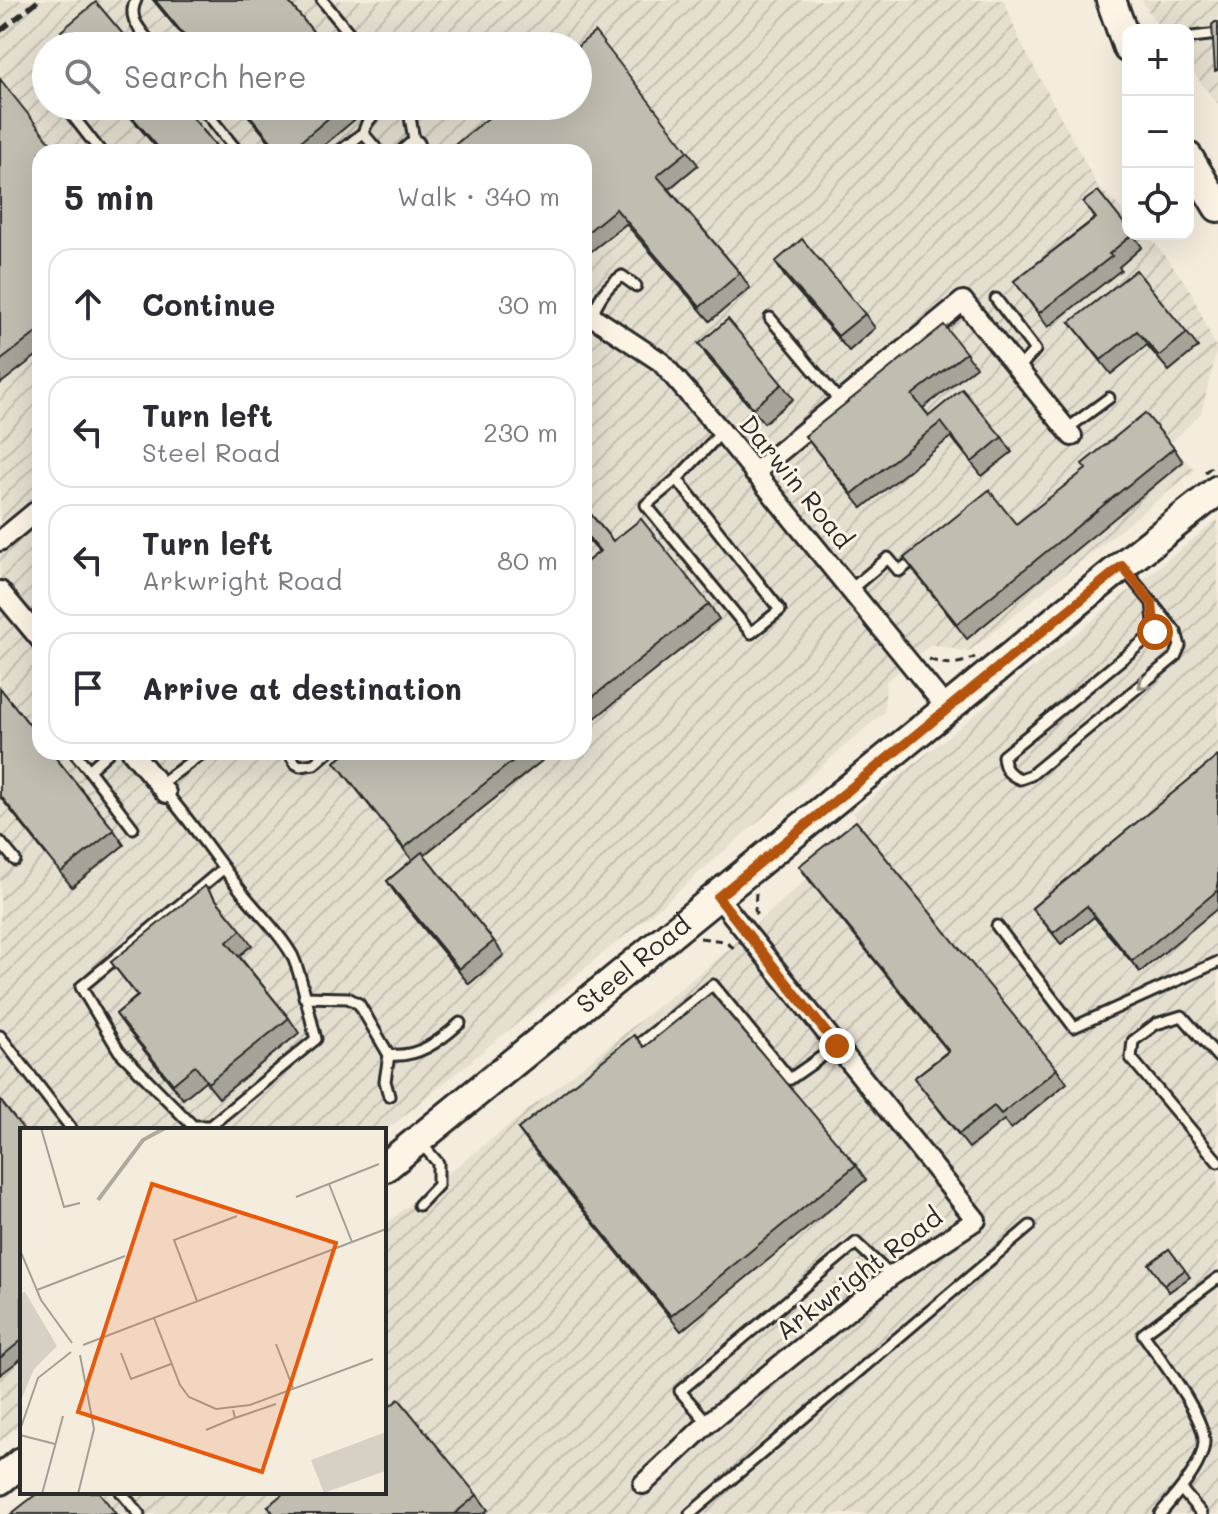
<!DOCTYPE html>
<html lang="en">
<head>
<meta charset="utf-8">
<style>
	:root { --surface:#fff; --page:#f7f7f7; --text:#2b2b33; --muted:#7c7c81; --line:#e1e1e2 }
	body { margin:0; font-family:Mali,sans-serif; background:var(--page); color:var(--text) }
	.controls { position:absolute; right:24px; top:24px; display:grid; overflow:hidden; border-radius:16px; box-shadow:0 8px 32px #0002 }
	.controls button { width:72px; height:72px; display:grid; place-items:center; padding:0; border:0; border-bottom:2px solid var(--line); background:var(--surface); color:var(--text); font:40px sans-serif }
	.stop { position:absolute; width:24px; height:24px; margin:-18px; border:6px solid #b45309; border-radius:50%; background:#fff }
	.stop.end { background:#b45309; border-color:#fff; box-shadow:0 2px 8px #0008 }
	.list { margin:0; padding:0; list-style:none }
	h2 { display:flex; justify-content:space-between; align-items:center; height:104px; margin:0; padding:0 32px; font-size:34px }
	h2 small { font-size:26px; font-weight:400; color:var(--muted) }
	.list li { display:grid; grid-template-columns:52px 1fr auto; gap:24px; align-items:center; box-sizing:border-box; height:112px; margin:0 16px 16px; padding:0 16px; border:2px solid var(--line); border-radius:24px }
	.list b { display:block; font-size:30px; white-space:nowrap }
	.list p { margin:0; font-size:26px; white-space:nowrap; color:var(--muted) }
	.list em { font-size:26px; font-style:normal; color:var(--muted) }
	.icon { flex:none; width:44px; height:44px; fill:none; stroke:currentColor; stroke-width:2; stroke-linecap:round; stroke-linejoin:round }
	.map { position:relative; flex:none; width:1218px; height:1514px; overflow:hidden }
	.search { position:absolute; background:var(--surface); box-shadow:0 8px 32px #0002; left:32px; top:32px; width:560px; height:88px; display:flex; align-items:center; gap:20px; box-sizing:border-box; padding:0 28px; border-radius:44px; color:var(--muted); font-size:30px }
	.panel { position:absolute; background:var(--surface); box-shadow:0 8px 32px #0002; left:32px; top:144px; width:560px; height:616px; border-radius:24px }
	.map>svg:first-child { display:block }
</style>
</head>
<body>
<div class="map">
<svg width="1218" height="1514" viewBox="0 0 1218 1514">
	<defs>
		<pattern id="industrial-furrows" width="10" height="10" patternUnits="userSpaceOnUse" patternTransform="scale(2)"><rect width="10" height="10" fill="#e5dfd0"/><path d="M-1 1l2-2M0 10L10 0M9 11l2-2" fill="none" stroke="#c5c0b3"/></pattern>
	</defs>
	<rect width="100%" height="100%" fill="#f4edde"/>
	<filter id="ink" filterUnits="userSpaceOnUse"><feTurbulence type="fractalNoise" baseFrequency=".0125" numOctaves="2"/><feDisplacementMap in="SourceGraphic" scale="16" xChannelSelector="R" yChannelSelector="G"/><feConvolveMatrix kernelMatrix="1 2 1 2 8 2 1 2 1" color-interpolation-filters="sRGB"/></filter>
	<g filter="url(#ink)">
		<g fill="url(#industrial-furrows)" fill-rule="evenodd">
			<path d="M0,0h1004l15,39 79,148 30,28v19h20l42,55 27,61 -16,63 -31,31 25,26 -227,182 -37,-8 -45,38 -2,30 -223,194 -277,226v-2h-362v293l-22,18zM46,46h532v60h-532zM40,152h544v600h-544z"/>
			<path d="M1142,0h76v104l-30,-38v-36h-28z"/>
			<path d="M1218,519v995h-1194l27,-22h333v-267l331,-264 149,-133 -11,-15z"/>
		</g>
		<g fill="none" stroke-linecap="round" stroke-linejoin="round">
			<defs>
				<g id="service">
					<path d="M136,0c-10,19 6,31 17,46"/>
					<path d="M322,0l38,46"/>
					<path d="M1192,37l26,-3"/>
					<path d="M65,106l36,46"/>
					<path d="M201,106l37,46"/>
					<path d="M408,106l7,39"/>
					<path d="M363,133l4,-10 14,-17"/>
					<path d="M339,152l24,-19 16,19"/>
					<path d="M996,299l39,51 -17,19"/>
					<path d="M591,316c8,-17 15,-30 31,-40l14,10"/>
					<path d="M770,318l71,85"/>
					<path d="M1067,429l42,-31"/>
					<path d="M677,479l-31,26 105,128 29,-23 -103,-131 45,-47"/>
					<path d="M1124,569l52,63 4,14 -5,11 -144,118 -11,4c-12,-5 -16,-10 -17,-23l152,-124 -3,-29"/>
					<path d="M850,590l38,-32 11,13 17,-13"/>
					<path d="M74,752l15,18"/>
					<path d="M109,752l-20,18 44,58"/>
					<path d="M289,752l6,11 5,3 14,-2 14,-12"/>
					<path d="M159,785l45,-33"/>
					<path d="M166,793c26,30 48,63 72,94 17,23 40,43 54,68 11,23 17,59 24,84l-106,87h-17l-74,-75 -38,-64 143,-119"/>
					<path d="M0,842l15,18"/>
					<path d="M997,926l77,101 144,-65"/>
					<path d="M304,997l44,1 11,6 30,51 -4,26 4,15"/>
					<path d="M0,1036l71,92"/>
					<path d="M633,1049l80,-64 77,94 47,-33"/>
					<path d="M389,1055c29,3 51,-14 71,-32"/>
					<path d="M1218,1057l-36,-41 -26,8 -23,17 -2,17 87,104"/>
					<path d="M419,1205l19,-20v-22l-17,-20"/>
					<path d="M708,1423l-28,-32 176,-148 35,33"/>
					<path d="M1181,1489l21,25"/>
					<path d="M121,1492l18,22"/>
					<path d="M690,1514l340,-288"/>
					<path d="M1160,1514c14,-17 44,-49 44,-73 0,-26 -45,-84 -61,-107l75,-56"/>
				</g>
				<g id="minor">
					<path d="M407,152l8,-7"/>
					<path d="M584,311l77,51 61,70 225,277"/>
					<path d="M754,473l209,-172 109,135"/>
					<path d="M0,541l40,-33"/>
					<path d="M0,591l40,48"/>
					<path d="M132,752l34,41"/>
					<path d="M643,1484l65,-61 183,-147 85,-56 -258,-323"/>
				</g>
				<g id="primary">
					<path d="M1111,0l17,48"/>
					<path d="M1188,157l30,50"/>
					<path id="s1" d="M384,1168l738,-602 96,-76"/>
					<path d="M0,1480l22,-18"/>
				</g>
			</defs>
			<use href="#service" stroke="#2b2b2b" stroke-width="15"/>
			<use href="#minor" stroke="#2b2b2b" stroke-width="24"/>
			<use href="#primary" stroke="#2b2b2b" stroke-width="34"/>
			<g stroke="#2b2b2b" stroke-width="3" stroke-dasharray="8 6" stroke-linecap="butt">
				<path d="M1205,472l13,-10"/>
				<path d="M929,659c17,7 30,6 46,-2"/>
				<path d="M756,893l-1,17 2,7"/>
				<path d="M700,938l24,3 10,7 3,-3"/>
			</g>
			<use href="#service" stroke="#fcf5e5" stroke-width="9"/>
			<use href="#minor" stroke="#fcf5e5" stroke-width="18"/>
			<use href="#primary" stroke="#fcf5e5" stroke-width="28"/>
			<path stroke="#2b2b2b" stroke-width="5" stroke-dasharray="12 6" stroke-linecap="butt" d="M0,31l39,-31"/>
		</g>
		<g fill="#a7a398" stroke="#2b2b2b" stroke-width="2">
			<path d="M153,0h134l38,46h-134z"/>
			<path d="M0,79l40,73v201l-40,31z"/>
			<path d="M121,106h62l38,46h-61z"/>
			<path d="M240,106h131l-55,46h-38z"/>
			<path d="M688,151l10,14 -29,24 71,84 10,15 -40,33 -84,-97 -42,33v-105z"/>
			<path d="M1083,202l50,32 9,13 -23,20 2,3 -73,57 -34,-46 81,-63z"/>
			<path d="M775,262l90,52 10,14 -26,23 -64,-74z"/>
			<path d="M1070,322l117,11 11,14 -29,24 -22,-26 -36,29z"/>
			<path d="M699,344l83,40 11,15 -29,24 -55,-64z"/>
			<path d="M966,353l10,14 -53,41 6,8 73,21 10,15 -30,24 -31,-39 -89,71 -57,-72z"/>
			<path d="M1174,448l9,14 -216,177 -63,-81 112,-34z"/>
			<path d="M584,506l29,35 96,63 10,15 -135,108v-163l15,-12 -15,-17z"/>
			<path d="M0,688l114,142 10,15 -52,42 -72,-90z"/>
			<path d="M348,752h205l-129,103 70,86 10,14 -35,29 -72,-88 -10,-15 25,-21 -77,-98z"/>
			<path d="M1218,756v152l-78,64 -46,-55 -33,27 -29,-36z"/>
			<path d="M799,866l258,203 10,14 -56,46 -7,-9 -35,28 -55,-70 34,-27 -139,-171z"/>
			<path d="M241,930l11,15 -13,11 50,62 10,15 -80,65 -14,-17 -22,18 -57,-71 -10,-14 21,-18 -26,-34z"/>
			<path d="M0,1100l22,30v228l-22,17z"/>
			<path d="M518,1129l338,36 10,15 -185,151 -152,-187z"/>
			<path d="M1169,1249l21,28 -21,15 -20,-28z"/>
			<path d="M477,1495l11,15 -6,4h-209l-5,-8z"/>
		</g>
		<g fill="#c2bdb1" stroke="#2b2b2b" stroke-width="2">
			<path d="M155,0h132l38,46h-132z"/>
			<path d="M96,2l37,44h-59l-13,-15z"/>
			<path d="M1215,22h3v48l-3,1 -3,-46z"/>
			<path d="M595,32l93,119 -31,25 83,97 -40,34 -84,-98 -32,26v-83h-138l57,-46h75v-60z"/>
			<path d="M0,79l58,73h-18v178l-40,31z"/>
			<path d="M123,106h60l38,46h-59z"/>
			<path d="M242,106h101l-55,46h-8z"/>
			<path d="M1098,191l30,37v6h5l-24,20 3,2 -73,57 -25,-32 82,-63 -13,-16z"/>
			<path d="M802,239l63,75 -27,22 -63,-74z"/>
			<path d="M1136,270l51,63 -28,23 -22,-25 -36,29 -31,-38z"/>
			<path d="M728,319l54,65 -29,24 -54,-64z"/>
			<path d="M944,325l22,28 -54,42 17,21 33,-27 40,48 -30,25 -31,-40 -89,72 -47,-58z"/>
			<path d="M1145,413l29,35 -217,176 -53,-66 85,-68 27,34 70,-55 -4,-5z"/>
			<path d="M584,506l29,35 28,-22 68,85 -125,100v-140l16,-13 -16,-19z"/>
			<path d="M0,688l40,50v14h11l63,78 -53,42 -61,-77z"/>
			<path d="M348,752h176l-120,96 -69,-86z"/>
			<path d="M1218,756v134l-86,71 -45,-55 -34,27 -21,-25z"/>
			<path d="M856,821l201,248 -56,45 -7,-8 -35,28 -45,-56 35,-27 -150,-185z"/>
			<path d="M422,852l72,89 -35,28 -72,-88z"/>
			<path d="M205,886l36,44 -14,12 62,76 -81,65 -13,-17 -22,18 -57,-70 22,-18 -27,-34z"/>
			<path d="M711,993l145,172 -185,151 -153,-187 116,-94 10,12z"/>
			<path d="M0,1100l24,30h-2v210l-22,18z"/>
			<path d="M1169,1249l16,21 -21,15 -15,-21z"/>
			<path d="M399,1399l78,96 -23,19h-180l-6,-8 17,-14h99v-81z"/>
			<path d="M39,1492h60l17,22h-105z"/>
		</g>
		<defs><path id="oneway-chevron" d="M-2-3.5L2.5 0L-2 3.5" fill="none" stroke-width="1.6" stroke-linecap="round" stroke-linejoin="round" transform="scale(2)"/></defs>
		<use stroke="#949088" href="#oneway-chevron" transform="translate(1143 684) rotate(141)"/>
	</g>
	<g fill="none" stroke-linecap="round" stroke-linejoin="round" filter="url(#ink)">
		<path stroke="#b45309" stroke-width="10" d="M837,1046l-119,-149 404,-331 30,37 3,29"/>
	</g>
	<g text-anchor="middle" stroke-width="6" stroke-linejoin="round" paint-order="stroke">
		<g font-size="26" fill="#2b2b2b" stroke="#fcf5e5">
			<text transform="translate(796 482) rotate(51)" y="9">Darwin Road</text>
			<text dy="9" stroke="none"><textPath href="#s1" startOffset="322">Steel Road</textPath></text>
			<text transform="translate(859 1274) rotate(-37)" y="9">Arkwright Road</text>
		</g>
	</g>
	<g transform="translate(20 1128)">
		<rect width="366" height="366" fill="#f4edde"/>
		<path d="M5,164l32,54 -23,23 -14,34v-110zM366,304l-1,39 -61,22 -13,-33z" fill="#d6d1c4"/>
		<path fill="none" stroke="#afaaa0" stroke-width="4" d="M78,72l45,-60 22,-12"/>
		<path fill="none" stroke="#a49f96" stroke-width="2" d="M21,0l23,79 16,-4M309,56l23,58M276,69l83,-33M0,122l21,50 31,43M17,162l88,-34M177,173l-23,-61 63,-24M134,190l26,67 9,12 27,12 34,-4 123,-46M256,216l17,44M63,217l303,-116M101,225l10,26 40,-15M215,290l41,-14M0,302l18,-52 33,-26M186,302l29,-12 -2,-8M0,307l35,9M22,366l21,-78M58,366l16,-65 -14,-74"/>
		<path fill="#e8590c" fill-opacity="0.15" stroke="#e8590c" stroke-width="4" d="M132,56l184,59 -74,229 -184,-60z"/>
		<rect width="366" height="366" fill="none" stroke="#2b2b2b" stroke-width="4"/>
	</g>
</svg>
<div class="controls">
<button>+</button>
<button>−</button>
<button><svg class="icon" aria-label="locate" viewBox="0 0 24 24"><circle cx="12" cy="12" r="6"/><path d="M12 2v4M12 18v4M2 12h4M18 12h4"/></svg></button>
</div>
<div class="stop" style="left:1155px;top:632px"></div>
<div class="stop end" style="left:837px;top:1046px"></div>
<div class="search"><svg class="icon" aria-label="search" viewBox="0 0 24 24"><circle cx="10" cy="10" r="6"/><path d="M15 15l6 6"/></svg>Search here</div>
<section class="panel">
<h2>5 min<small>Walk · 340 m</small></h2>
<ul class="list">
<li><svg class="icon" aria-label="ahead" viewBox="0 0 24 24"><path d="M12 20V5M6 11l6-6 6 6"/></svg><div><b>Continue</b></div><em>30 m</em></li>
<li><svg class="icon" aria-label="left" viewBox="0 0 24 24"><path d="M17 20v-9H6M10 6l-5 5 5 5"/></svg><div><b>Turn left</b><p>Steel Road</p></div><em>230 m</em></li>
<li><svg class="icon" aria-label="left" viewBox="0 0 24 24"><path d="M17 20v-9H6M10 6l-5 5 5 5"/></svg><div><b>Turn left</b><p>Arkwright Road</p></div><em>80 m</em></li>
<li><svg class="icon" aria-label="arrive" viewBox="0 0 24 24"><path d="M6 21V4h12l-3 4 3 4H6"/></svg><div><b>Arrive at destination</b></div></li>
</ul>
</section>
</div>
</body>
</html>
